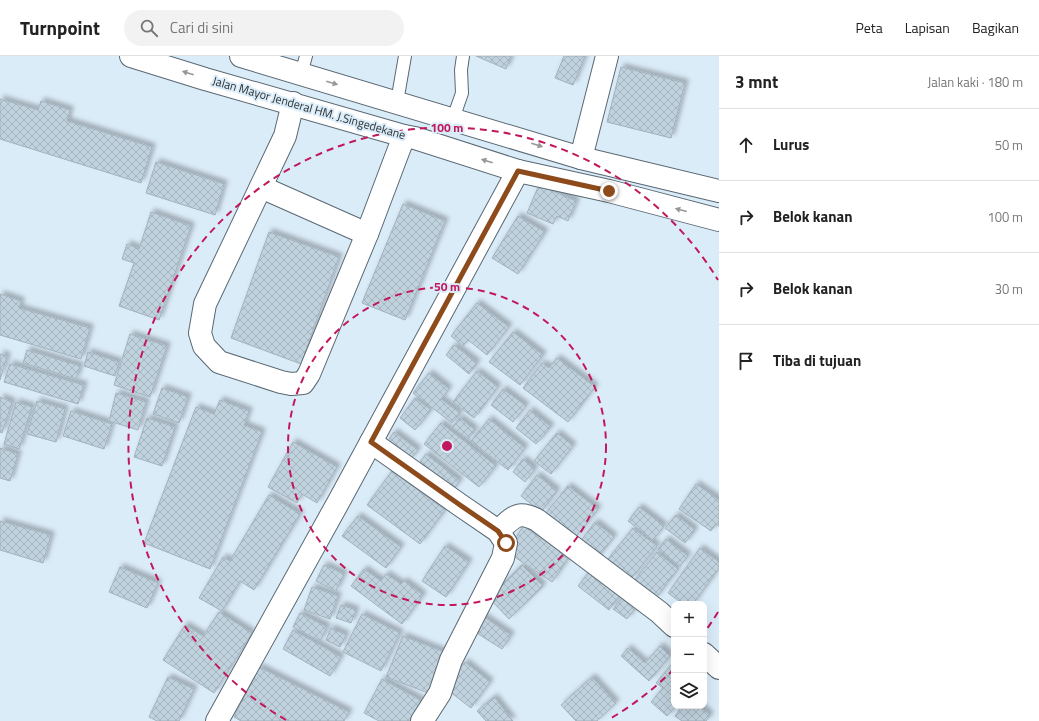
<!DOCTYPE html>
<html lang="id">
<head>
<meta charset="utf-8">
<style>
	:root { --surface:#fff; --page:#f2f2f2; --text:#222; --muted:#767676; --line:#e0e0e0 }
	body { margin:0; font-family:"Titillium Web",sans-serif; background:var(--page); color:var(--text) }
	.controls { position:absolute; right:12px; bottom:12px; display:grid; overflow:hidden; border-radius:8px; box-shadow:0 4px 16px #0002 }
	.controls button { width:36px; height:36px; display:grid; place-items:center; padding:0; border:0; border-bottom:1px solid var(--line); background:var(--surface); color:var(--text); font:20px sans-serif }
	.stop { position:absolute; width:12px; height:12px; margin:-9px; border:3px solid #8d4a1b; border-radius:50%; background:#fff }
	.stop.end { background:#8d4a1b; border-color:#fff; box-shadow:0 1px 4px #0008 }
	.list { margin:0; padding:0; list-style:none }
	h2 { display:flex; justify-content:space-between; align-items:center; height:52px; margin:0; padding:0 16px; font-size:17px }
	h2 small { font-size:13px; font-weight:400; color:var(--muted) }
	.list li { display:grid; grid-template-columns:26px 1fr auto; gap:12px; align-items:center; box-sizing:border-box; height:72px; padding:0 16px; border-top:1px solid var(--line) }
	.list b { display:block; font-size:15px; white-space:nowrap }
	.list em { font-size:13px; font-style:normal; color:var(--muted) }
	.icon { flex:none; width:22px; height:22px; fill:none; stroke:currentColor; stroke-width:2; stroke-linecap:round; stroke-linejoin:round }
	.map { position:relative; flex:none; width:719px; height:665px; overflow:hidden }
	header { display:flex; align-items:center; gap:24px; box-sizing:border-box; height:56px; padding:0 20px; background:var(--surface); border-bottom:1px solid var(--line) }
	header strong { font-size:19px }
	nav { display:flex; gap:22px; margin-inline-start:auto; font-size:14px }
	.search { width:280px; height:36px; background:var(--page); display:flex; align-items:center; gap:10px; box-sizing:border-box; padding:0 14px; border-radius:22px; color:var(--muted); font-size:15px }
	main { display:flex }
	aside { flex:1; background:var(--surface) }
	.map>svg:first-child { display:block }
</style>
</head>
<body>
<header>
<strong>Turnpoint</strong>
<div class="search"><svg class="icon" aria-label="search" viewBox="0 0 24 24"><circle cx="10" cy="10" r="6"/><path d="M15 15l6 6"/></svg>Cari di sini</div>
<nav><a>Peta</a><a>Lapisan</a><a>Bagikan</a></nav>
</header>
<main>
<div class="map">
<svg width="719" height="665" viewBox="0 0 719 665">
	<defs>
		<pattern id="building-cross-hatch" width="8" height="8" patternUnits="userSpaceOnUse"><rect width="8" height="8" fill="#c0d2de"/><path d="M0 0l8 8M0 8l8-8" fill="none" stroke="#a5b5bf"/></pattern>
		<filter id="shadow"><feDropShadow dx="3.5" dy="-3.5" stdDeviation="2" flood-color="#0004"/></filter>
	</defs>
	<rect width="100%" height="100%" fill="#dbecf9"/>
	<g fill="url(#building-cross-hatch)" stroke="#a1b2be" filter="url(#shadow)">
		<path d="M476,0h35l-5,13z"/>
		<path d="M564,0h21l-12,29 -18,-7z"/>
		<path d="M621,11l64,16 -14,55 -64,-16z"/>
		<path d="M0,43l38,11 3,-9 29,9 -3,11 85,26 -11,36 -141,-44z"/>
		<path d="M156,106l68,22 -9,31 -69,-22z"/>
		<path d="M539,129l37,16 -8,20 -11,-5 -4,8 -26,-11z"/>
		<path d="M403,148l42,17 -40,99 -43,-17z"/>
		<path d="M151,156l40,14 -32,94 -40,-14 15,-43 -12,-4 5,-15 12,5z"/>
		<path d="M518,160l27,16 -27,42 -26,-16z"/>
		<path d="M269,176l70,25 -38,107 -70,-26z"/>
		<path d="M0,238l21,7 -2,7 71,20 -9,31 -81,-24z"/>
		<path d="M477,247l32,24 -22,28 -19,-15 -5,6 -12,-10z"/>
		<path d="M513,276l30,23 -23,30 -31,-23z"/>
		<path d="M130,278l37,12 -17,51 -36,-12z"/>
		<path d="M454,289l23,18 -8,11 -23,-19z"/>
		<path d="M27,294l53,16 -4,13 -53,-16z"/>
		<path d="M88,296l31,10 -4,14 -31,-10z"/>
		<path d="M0,298l7,2 -7,24z"/>
		<path d="M557,302l38,29 -27,35 -45,-34 19,-25 7,5z"/>
		<path d="M10,308l74,21 -6,19 -74,-22z"/>
		<path d="M477,315l21,16 -24,31 -21,-16z"/>
		<path d="M429,317l20,16 -8,10 19,14 -8,10 -39,-30z"/>
		<path d="M162,332l26,9 -9,26 -26,-9z"/>
		<path d="M503,333l23,17 -13,16 -22,-17z"/>
		<path d="M116,337l30,9 -8,28 -29,-9z"/>
		<path d="M0,341l12,5 -10,31 -2,-1z"/>
		<path d="M415,342l16,12 -16,20 -15,-12z"/>
		<path d="M220,344l29,11 -5,14 18,7 -52,137 -66,-26 52,-136 18,7z"/>
		<path d="M37,345l28,8 -9,33 -29,-8z"/>
		<path d="M16,346l16,5 -13,42 -15,-5z"/>
		<path d="M530,354l21,17 -15,17 -20,-16z"/>
		<path d="M71,355l41,13 -8,25 -41,-13z"/>
		<path d="M147,362l28,9 -13,39 -28,-9z"/>
		<path d="M460,362l15,12 -7,9 -16,-12z"/>
		<path d="M489,363l36,29 -17,22 -37,-29z"/>
		<path d="M441,367l55,43 -17,21 -55,-43z"/>
		<path d="M394,376l24,18 -8,10 -23,-18z"/>
		<path d="M557,377l16,13 -22,28 -17,-13z"/>
		<path d="M293,386l44,25 -20,36 -15,-9 -5,9 -29,-16z"/>
		<path d="M0,392l18,6 -8,27 -10,-3z"/>
		<path d="M426,398l34,27 -9,11 -34,-26z"/>
		<path d="M523,403l12,10 -10,13 -12,-10z"/>
		<path d="M392,415l53,39 -25,34 -53,-39z"/>
		<path d="M537,419l20,16 -16,21 -20,-16z"/>
		<path d="M696,428l23,16v26l-3,-2 -5,7 -32,-22z"/>
		<path d="M568,430l30,23 -23,29 -30,-24z"/>
		<path d="M269,439l31,19 -46,76 -14,-9 -18,30 -23,-13 24,-41 7,4z"/>
		<path d="M639,451l25,19 -11,14 -25,-19z"/>
		<path d="M676,459l19,15 -10,13 -20,-15z"/>
		<path d="M358,460l43,31 -15,21 -44,-32z"/>
		<path d="M0,465l51,14 -8,28 -43,-13z"/>
		<path d="M595,466l19,15 -19,24 -18,-15z"/>
		<path d="M523,470l46,31 -17,25 -45,-30z"/>
		<path d="M633,472l24,18 -26,33 -24,-19z"/>
		<path d="M666,483l22,17 -8,10 -22,-17z"/>
		<path d="M445,490l24,16 -23,35 -24,-16z"/>
		<path d="M700,492l19,14v6l-26,36h-10l-15,-11z"/>
		<path d="M657,496l21,17 -23,30 -22,-17z"/>
		<path d="M324,509l20,9 -8,17 -20,-10z"/>
		<path d="M522,509l21,21 -34,33 -20,-21z"/>
		<path d="M120,511l38,16 -11,25 -38,-16z"/>
		<path d="M592,512l31,23 -14,19 -31,-24z"/>
		<path d="M364,513l17,12 5,-7 15,10 3,-3 19,14 -21,29 -51,-38z"/>
		<path d="M312,531l26,9 -8,23 -26,-9z"/>
		<path d="M626,538l13,10 -12,15 -14,-10z"/>
		<path d="M341,549l15,5 -5,13 -15,-5z"/>
		<path d="M219,556l33,21 -38,60 -51,-33 22,-35 18,11z"/>
		<path d="M300,557l27,14 -7,14 -27,-14z"/>
		<path d="M362,558l38,19 -19,38 -38,-19z"/>
		<path d="M481,559l30,20 -9,14 -30,-19z"/>
		<path d="M331,572l15,7 -6,12 -14,-7z"/>
		<path d="M293,574l48,27 -11,19 -47,-27z"/>
		<path d="M403,580l41,16 -16,41 -42,-16z"/>
		<path d="M660,590l10,10 -21,25 -28,-25 7,-8 17,15z"/>
		<path d="M465,606l25,20 -19,26 -26,-20z"/>
		<path d="M672,608l2,1v41h2l-9,10 -16,-14 12,-14 -7,-5z"/>
		<path d="M259,611l90,45 -5,9h-103l-7,-4z"/>
		<path d="M168,621l26,12 -15,32h-22l-8,-4z"/>
		<path d="M592,621l24,26 -19,18h-21l-15,-16z"/>
		<path d="M382,623l40,22 -11,20h-32l-15,-8z"/>
		<path d="M494,641l19,24h-27l-9,-10z"/>
		<path d="M682,650h17l11,9 -4,6h-24l-7,-5z"/>
	</g>
	<g fill="none" stroke-linecap="round" stroke-linejoin="round">
		<defs>
			<g id="service">
				<path d="M301,18l5,-18"/>
				<path d="M397,46l8,-46"/>
				<path d="M453,63l9,-26 -1,-23 2,-14"/>
			</g>
			<g id="minor">
				<path d="M293,47l-8,33 -80,168 -5,29 4,13 15,16 62,20 10,2 12,-1 6,-9 58,-140 37,-98"/>
				<path d="M581,102l26,-102"/>
				<path d="M261,131l106,47"/>
				<path d="M371,386l89,63 38,26 8,12 -3,15 -52,102 -11,33 -18,28"/>
				<path d="M498,475c16,-14 19,-21 39,-11l122,92 15,14"/>
				<path d="M704,598l15,14"/>
				<path d="M217,665l122,-220 179,-330"/>
			</g>
			<g id="secondary">
				<path d="M131,0l74,23 199,57 11,2 103,33 91,20 110,29"/>
				<path d="M241,0l340,102 138,33"/>
			</g>
		</defs>
		<use href="#service" stroke="#596873" stroke-width="14"/>
		<use href="#minor" stroke="#596873" stroke-width="24"/>
		<use href="#secondary" stroke="#596873" stroke-width="24"/>
		<use href="#service" stroke="#fff" stroke-width="12"/>
		<use href="#minor" stroke="#fff" stroke-width="22"/>
		<use href="#secondary" stroke="#fff" stroke-width="22"/>
	</g>
	<defs><path id="oneway-solid" d="M-6-.8H1V-3.2L6.5 0L1 3.2V.8H-6Z"/></defs>
	<g fill="#95989a">
		<use href="#oneway-solid" transform="translate(188 17) rotate(-163)"/>
		<use href="#oneway-solid" transform="translate(332 27) rotate(16)"/>
		<use href="#oneway-solid" transform="translate(537 89) rotate(17)"/>
		<use href="#oneway-solid" transform="translate(487 105) rotate(-162)"/>
		<use href="#oneway-solid" transform="translate(681 154) rotate(-165)"/>
	</g>
	<g fill="none" stroke-linecap="round" stroke-linejoin="round">
		<path stroke="#8d4a1b" stroke-width="5" d="M506,487l-8,-12 -38,-26 -89,-63 147,-271 91,20"/>
	</g>
	<g fill="none" stroke="#c2185b" stroke-width="2" stroke-dasharray="7 5">
		<circle cx="447" cy="390" r="159"/>
		<path d="M718 556A318 318 0 0 1 704 577M674 613A318 318 0 0 1 608 664M286 664A318 318 0 1 1 718 224"/>
	</g>
	<g text-anchor="middle" stroke-width="4" stroke-linejoin="round" paint-order="stroke">
		<g font-size="12" fill="#2b3236" stroke="#dbecf9">
			<text transform="translate(309 52) rotate(16)" y="4">Jalan Mayor Jenderal HM. J.Singedekane</text>
		</g>
	</g>
	<circle cx="447" cy="390" r="6" fill="#c2185b" stroke="#dbecf9" stroke-width="2"/>
	<g font-size="12" text-anchor="middle" font-weight="bold" fill="#c2185b" stroke="#dbecf9" stroke-width="4" stroke-linejoin="round" paint-order="stroke">
		<text x="447" y="76">100 m</text>
		<text x="447" y="235">50 m</text>
	</g>
</svg>
<div class="controls">
<button>+</button>
<button>−</button>
<button><svg class="icon" aria-label="layers" viewBox="0 0 24 24"><path d="M12 4l9 5-9 5-9-5zM3 14l9 5 9-5"/></svg></button>
</div>
<div class="stop" style="left:506px;top:487px"></div>
<div class="stop end" style="left:609px;top:135px"></div>
</div>
<aside>
<h2>3 mnt<small>Jalan kaki · 180 m</small></h2>
<ul class="list">
<li><svg class="icon" aria-label="ahead" viewBox="0 0 24 24"><path d="M12 20V5M6 11l6-6 6 6"/></svg><div><b>Lurus</b></div><em>50 m</em></li>
<li><svg class="icon" aria-label="right" viewBox="0 0 24 24"><path d="M7 20v-9h11M14 6l5 5-5 5"/></svg><div><b>Belok kanan</b></div><em>100 m</em></li>
<li><svg class="icon" aria-label="right" viewBox="0 0 24 24"><path d="M7 20v-9h11M14 6l5 5-5 5"/></svg><div><b>Belok kanan</b></div><em>30 m</em></li>
<li><svg class="icon" aria-label="arrive" viewBox="0 0 24 24"><path d="M6 21V4h12l-3 4 3 4H6"/></svg><div><b>Tiba di tujuan</b></div></li>
</ul>
</aside>
</main>
</body>
</html>
